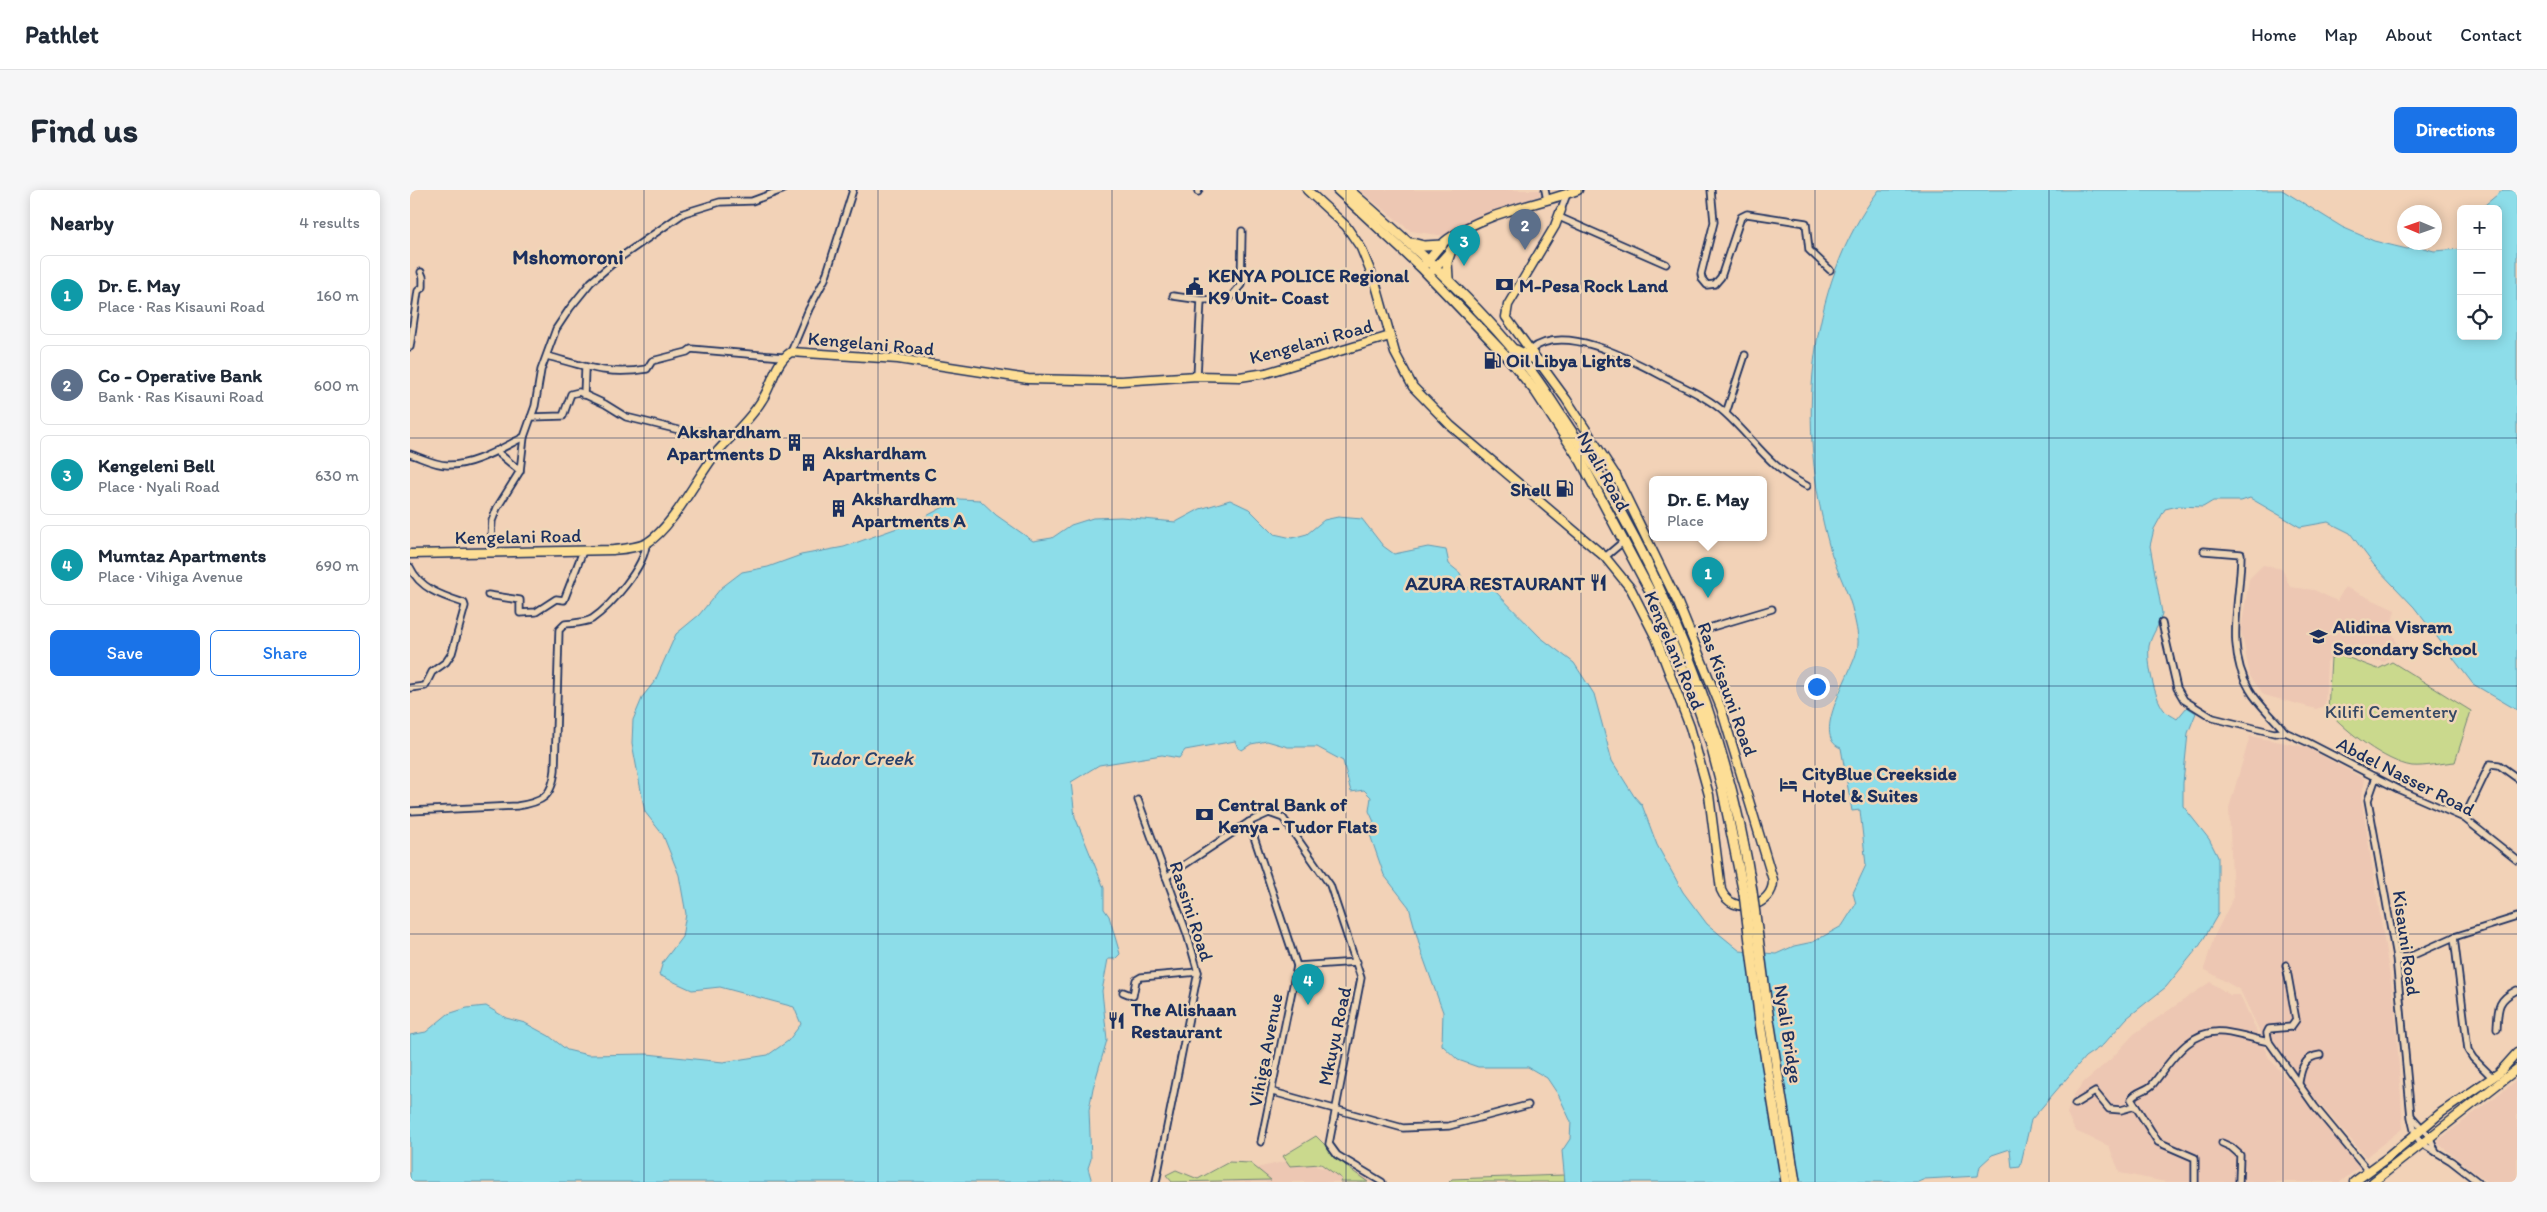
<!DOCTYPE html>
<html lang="en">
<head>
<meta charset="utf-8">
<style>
	:root { --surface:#fff; --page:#f6f6f7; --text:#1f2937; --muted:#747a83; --line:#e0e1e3; --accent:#1a73e8 }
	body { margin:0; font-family:Itim,sans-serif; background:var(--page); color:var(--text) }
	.controls { position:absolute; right:15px; top:15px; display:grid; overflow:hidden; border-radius:8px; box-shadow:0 2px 12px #0003 }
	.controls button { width:45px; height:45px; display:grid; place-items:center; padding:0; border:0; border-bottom:1px solid var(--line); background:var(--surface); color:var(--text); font:25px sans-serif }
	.compass { position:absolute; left:1987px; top:15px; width:45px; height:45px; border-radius:50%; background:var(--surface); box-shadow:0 2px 12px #0003; rotate:272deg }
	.you { position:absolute; left:1406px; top:496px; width:18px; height:18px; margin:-12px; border:4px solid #fff; border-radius:50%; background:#1a73e8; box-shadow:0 0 0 8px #1a73e833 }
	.badge { display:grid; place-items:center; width:32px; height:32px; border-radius:50%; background:var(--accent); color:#fff; font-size:16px; font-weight:700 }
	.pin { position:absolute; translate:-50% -41px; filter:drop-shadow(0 1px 2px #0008) }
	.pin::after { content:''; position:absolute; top:26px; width:18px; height:15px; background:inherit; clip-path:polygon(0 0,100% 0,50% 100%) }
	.popup { position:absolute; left:1239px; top:286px; width:118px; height:65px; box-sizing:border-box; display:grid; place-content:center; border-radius:8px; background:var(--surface); filter:drop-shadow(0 1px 4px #0005); font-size:16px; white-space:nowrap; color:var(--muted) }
	.popup b { font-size:19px; color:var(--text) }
	.popup::after { content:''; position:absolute; left:50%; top:100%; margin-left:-10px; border:10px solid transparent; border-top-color:var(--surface) }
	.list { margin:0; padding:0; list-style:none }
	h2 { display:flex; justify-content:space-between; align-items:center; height:65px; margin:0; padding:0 20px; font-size:21px }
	h2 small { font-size:16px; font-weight:400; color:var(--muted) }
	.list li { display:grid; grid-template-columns:32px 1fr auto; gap:15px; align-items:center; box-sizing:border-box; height:80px; margin:0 10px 10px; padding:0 10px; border:1px solid var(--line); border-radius:8px }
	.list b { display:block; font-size:19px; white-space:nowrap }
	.list p { margin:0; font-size:16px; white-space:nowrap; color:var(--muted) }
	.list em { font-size:16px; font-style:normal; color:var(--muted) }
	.actions { display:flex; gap:10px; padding:15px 20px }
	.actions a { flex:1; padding:11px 0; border:1px solid var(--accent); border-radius:8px; text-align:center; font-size:18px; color:var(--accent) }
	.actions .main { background:var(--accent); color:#fff }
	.icon { flex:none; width:28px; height:28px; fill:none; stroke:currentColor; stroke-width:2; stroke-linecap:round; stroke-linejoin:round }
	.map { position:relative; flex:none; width:2107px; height:992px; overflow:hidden; border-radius:8px }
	header { display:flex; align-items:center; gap:30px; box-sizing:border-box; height:70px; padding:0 25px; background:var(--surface); border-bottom:1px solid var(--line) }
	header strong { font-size:24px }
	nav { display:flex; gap:28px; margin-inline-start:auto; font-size:18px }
	.intro { display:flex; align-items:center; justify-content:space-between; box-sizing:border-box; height:120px; padding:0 30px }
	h1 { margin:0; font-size:35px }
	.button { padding:12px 22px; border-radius:8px; background:var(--accent); color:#fff; font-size:18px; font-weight:700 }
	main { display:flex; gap:30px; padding:0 30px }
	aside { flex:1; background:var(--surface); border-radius:8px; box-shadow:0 2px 12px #0003 }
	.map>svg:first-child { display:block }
</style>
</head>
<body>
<header>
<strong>Pathlet</strong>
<nav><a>Home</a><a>Map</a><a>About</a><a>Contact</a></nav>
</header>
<div class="intro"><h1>Find us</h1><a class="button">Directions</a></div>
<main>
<aside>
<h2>Nearby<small>4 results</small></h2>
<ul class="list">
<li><span class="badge" style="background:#0f9aa8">1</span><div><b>Dr. E. May</b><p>Place · Ras Kisauni Road</p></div><em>160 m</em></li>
<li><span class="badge" style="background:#5c6f8a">2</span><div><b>Co - Operative Bank</b><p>Bank · Ras Kisauni Road</p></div><em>600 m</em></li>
<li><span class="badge" style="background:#0f9aa8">3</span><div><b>Kengeleni Bell</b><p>Place · Nyali Road</p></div><em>630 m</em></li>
<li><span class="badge" style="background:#0f9aa8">4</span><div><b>Mumtaz Apartments</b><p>Place · Vihiga Avenue</p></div><em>690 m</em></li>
</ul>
<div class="actions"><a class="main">Save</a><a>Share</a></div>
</aside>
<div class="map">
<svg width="2107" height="992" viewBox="0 0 2107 992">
	<rect width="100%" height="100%" fill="#f2d2b7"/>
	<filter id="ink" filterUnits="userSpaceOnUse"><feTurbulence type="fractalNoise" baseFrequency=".02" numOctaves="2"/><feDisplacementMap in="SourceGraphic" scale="10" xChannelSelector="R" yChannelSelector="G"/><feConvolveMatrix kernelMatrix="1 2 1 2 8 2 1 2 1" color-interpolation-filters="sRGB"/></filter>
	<g filter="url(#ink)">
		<g fill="#edc7b3">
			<path d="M949,0h181l1,5 -58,20 -38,21 -34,-5z"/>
			<path d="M1853,375l19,4 8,18 24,3 23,11 8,-14 50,23 -4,16 6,19 -12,17 -50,-10 -8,10 -2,44 -9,3 -52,-14 -14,-19 -9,-46 8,-51z"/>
			<path d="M1840,546l56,11 58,32 -3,18 34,211 8,120 -37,29 -61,-70 -32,-28 -33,-69 -36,-21 10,-32 19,-39 -4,-90z"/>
			<path d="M1800,792l20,13h10l29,63 53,60 37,50 -19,14h-174l-46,-9 -11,-27 -34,-15 -8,-18 8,-20 9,-11 28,-24 22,-24z"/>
			<path d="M2107,890v102h-30l-51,-40z"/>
			<path d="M896,967l12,10 33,4 28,11h-147l15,-12z"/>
		</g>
		<g fill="#cad98d" stroke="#728476">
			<path d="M1931,465l37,14 14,-7 79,49 -16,51c-13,1 -30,5 -43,4 -27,-4 -66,-35 -84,-55l3,-53z"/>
			<path d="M906,946l31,31 21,15h-28l2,-3 -21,-15 -31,2 -7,-10z"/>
			<path d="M819,972l21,1 21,17 -99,2 -6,-7 10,-5 22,9z"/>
			<path d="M1154,985l1,7h-116l3,-3z"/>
		</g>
		<path fill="#8ddde9" stroke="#5f97b1" d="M1469,0h403l60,37 32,14 33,8 13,-2 14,4 27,-2v87h37v-127h-18l23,-19h14v520l-44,-26 -59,-77 -40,-42 -24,-32 -22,-11 -28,5 -50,-29 -9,3h-28l-10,6 -25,-1 -13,3 -11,20 -4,17 12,67c-2,12 -11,22 -13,33 -2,17 5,51 15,64 3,4 9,6 13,9l10,-12 9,6 -8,20 -5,50v23l26,33 9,18v57l-18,31 -34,42 -39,31 -24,27 -18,12 -54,63 -11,47 -8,1 -2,-19 -18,6 -12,11 -2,10 -53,3 -7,3h-353l-3,-31 8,-12 1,-17 -12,-26 -12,-18 -19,-11h-50l-20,-7 -16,-15 1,-33 -21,-58 -13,-47 -25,-32 -17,-49 7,-4 -5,-11 2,-14 -7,-7 -13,2 -8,-31 -26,-14h-29l-21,-6 -16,3 -9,6 -4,-2 -3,-7 -50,9 -6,8 -17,-3 -63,10 -28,17 4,35 29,71v21l5,7 11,38 -5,5h-7l-6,32 5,49 -14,48 -4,22 2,49 -3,9 4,14h-682v-147l16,-3 22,-18 19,-6 19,-2 20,12 19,5 24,13 18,14 21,5 59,-1 76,8 45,-7 20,-14 13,-17 -7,-17 -74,-20 -28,3 -33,-15 4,-13 19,-25 4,-23 -7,-39 -16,-40 -18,-23 -13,-69 1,-23 10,-24 12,-15 21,-47 23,-19 22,-27 21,-16 26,-5 33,-12 43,-8 73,-26 42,-22 21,1 16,15 37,26 19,-3 19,-13 22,-7 28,-1 55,5 24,-13 30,-9 19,9 25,25 18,4 15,-4 17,-14 14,-3 24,2 21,27 11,8 34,-7 18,3 3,14 11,9 6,15h26l48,49 34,26 20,31 18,67 22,35 8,9 15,40 26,47 24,32 33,27 36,3 18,-8 19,-4 29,-16 14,-22 -3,-11 13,-28 -6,-55 -8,1 -11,-63c-32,-12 12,-76 16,-98 3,-10 -1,-24 -3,-34 -5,-25 -19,-47 -25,-71 -32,-115 -24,-258 50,-355z"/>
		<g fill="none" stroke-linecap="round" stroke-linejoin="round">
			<defs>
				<g id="minor">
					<path d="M1135,0l2,10"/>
					<path d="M1301,0l3,32 -13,52 1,5 5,6 8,-1 6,-7 20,-60 6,-3 59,9 3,27 21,20"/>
					<path d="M788,2l1,-2"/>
					<path d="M1151,20l6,-16"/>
					<path d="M1149,27l107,47"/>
					<path d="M763,106l28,4 28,-1 12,-14 1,-54"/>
					<path d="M0,157l8,-56 5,-4v-10l-2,-5"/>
					<path d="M1121,160c34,-29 106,13 139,30 19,10 39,18 55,33 30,27 43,54 82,73"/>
					<path d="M381,162l18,-43 16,-30 28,-89"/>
					<path d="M137,166c38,10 60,20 100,13l5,-8 35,-9 4,-3 92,8"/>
					<path d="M787,186l4,-76"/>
					<path d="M174,205l1,-26"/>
					<path d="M1316,223l19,-58"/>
					<path d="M121,227l32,-1 8,-22 8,-2 26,12 21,13 57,14 18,1 29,7"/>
					<path d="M86,261l24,20"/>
					<path d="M0,264c12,4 25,11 37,11 26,1 54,-17 77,-28"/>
					<path d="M1794,361l37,3c0,45 -17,94 9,136 9,16 24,27 35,42"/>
					<path d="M80,363l2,-32 5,-13 23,-37 4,-34 11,-31 6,-36 15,-41 14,-21 21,-26 27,-23 66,-46 36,-11 32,-1 30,-11"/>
					<path d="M1195,367l19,-16"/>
					<path d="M0,377c10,22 33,29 54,36l1,3 -13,47 -6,9 -14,10 -7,14 -15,2"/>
					<path d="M78,405l32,5v13l16,-1 20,-13 8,1 19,-49"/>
					<path d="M1752,433l15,65 7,12 29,18 61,15 11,-1 22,10 93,48 64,28 53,42"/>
					<path d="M1282,443l80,-24"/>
					<path d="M1966,587l-8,23 28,157 15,160 4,17 6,9 30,18 27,21"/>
					<path d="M728,610l49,134 11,38 -42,210"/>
					<path d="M0,621l107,-5c26,-4 35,-9 38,-36l4,-140 6,-6c8,-1 20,-1 27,-5 19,-13 53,-53 54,-75"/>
					<path d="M2054,628l26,-54 9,1 18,13"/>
					<path d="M839,632l48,144 -36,176"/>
					<path d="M756,687l83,-55 20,-9 14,5 47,67 31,93 -32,166 8,11 45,27"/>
					<path d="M2044,747l14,113 5,8 20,20"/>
					<path d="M1986,767h13l45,-20 63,-20"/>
					<path d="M1876,775l10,55 -5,7 -22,2 -2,4 2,9 46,65 53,64"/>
					<path d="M887,776l60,-4"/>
					<path d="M713,802l10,4 3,-16 5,-3 57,-5"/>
					<path d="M2087,839c1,-21 0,-29 20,-39"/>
					<path d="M1889,892c2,-13 5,-25 21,-27"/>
					<path d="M863,902l130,36 46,-2 79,-21"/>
					<path d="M1665,914l20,-12 14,17 12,1 14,-4"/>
					<path d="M2002,927l17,19 7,16"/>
					<path d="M1812,953l9,4 9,8 -1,27"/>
					<path d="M1785,992v-24l-37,-16 -27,-43c5,-8 16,-8 22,-15 18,-23 37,-56 71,-52 15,2 31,7 45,10"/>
				</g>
				<g id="major">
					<path d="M897,0l39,36 15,22 15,37 19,68 18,34 38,39 154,131 26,32 25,49 34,89 19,68 12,95c11,27 53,17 52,-10l-52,-172 -43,-105 -62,-127 -50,-77 -60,-82 2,-12 47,-79 6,-16"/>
					<path d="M1014,75c8,-8 14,-19 24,-26 38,-27 86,-33 130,-49"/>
					<path d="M1021,82l20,-22 8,-16"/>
					<path d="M0,364l203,-4c11,-1 24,-2 34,-7 26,-16 50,-66 70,-91 15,-17 33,-32 45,-52 11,-16 12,-37 29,-48l107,7 130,20 93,2 76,-5 43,1 26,-4 124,-37"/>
					<path d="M1944,992l33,-24 55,-46 57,-39 18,-20"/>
					<path d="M1963,992l144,-113"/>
				</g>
				<g id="highway">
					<path d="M928,0l84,78 89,93 25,31 45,69 70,132 41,97 18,51 12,46 22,107"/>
					<path d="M939,0c63,55 125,110 177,175 15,18 27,39 40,58 93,137 161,304 186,468"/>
					<path d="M1002,53l12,3 18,-1"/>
					<path d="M1038,88l-1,-16 4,-12"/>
					<path d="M1106,160l24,12"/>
					<path d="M1196,294l10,-8"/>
				</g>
			</defs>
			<use href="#minor" stroke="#1b2f5e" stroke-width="9"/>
			<use href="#major" stroke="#1b2f5e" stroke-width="11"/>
			<use href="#highway" stroke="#1b2f5e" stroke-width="12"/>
			<use href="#minor" stroke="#efd6b7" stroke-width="5.5"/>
			<use href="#major" stroke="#fdde96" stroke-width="8"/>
			<use href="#highway" stroke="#fdde96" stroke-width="9"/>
			<defs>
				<g id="highway-bridge">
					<path d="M1342,701l15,116 28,175"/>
					<path d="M1334,704l17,136 25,152"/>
				</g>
			</defs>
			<use href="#highway-bridge" stroke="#1b2f5e" stroke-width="12" stroke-linecap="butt"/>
			<use href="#highway-bridge" stroke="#fdde96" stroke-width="9"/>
		</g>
	</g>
	<path fill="none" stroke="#1b2f5e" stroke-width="1" stroke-opacity="0.55" d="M234,0v992M468,0v992M702,0v992M936,0v992M1171,0v992M1405,0v992M1639,0v992M1873,0v992M0,248h2107M0,496h2107M0,744h2107"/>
	<defs>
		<symbol id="bank-bare" viewBox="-9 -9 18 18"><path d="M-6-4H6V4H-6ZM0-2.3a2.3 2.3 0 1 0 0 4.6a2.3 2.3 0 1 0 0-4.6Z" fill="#1b2f5e" stroke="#efd6b7" stroke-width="2.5" paint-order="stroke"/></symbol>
		<symbol id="civic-bare" viewBox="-9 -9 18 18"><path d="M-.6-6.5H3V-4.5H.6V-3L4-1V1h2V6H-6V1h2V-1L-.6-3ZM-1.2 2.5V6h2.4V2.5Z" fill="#1b2f5e" stroke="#efd6b7" stroke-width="2.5" paint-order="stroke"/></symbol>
		<symbol id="fuel-bare" viewBox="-9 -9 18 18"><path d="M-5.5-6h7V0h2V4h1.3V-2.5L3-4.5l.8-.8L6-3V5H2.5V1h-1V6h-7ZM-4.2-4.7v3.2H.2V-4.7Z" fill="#1b2f5e" stroke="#efd6b7" stroke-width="2.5" paint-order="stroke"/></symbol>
		<symbol id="building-bare" viewBox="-9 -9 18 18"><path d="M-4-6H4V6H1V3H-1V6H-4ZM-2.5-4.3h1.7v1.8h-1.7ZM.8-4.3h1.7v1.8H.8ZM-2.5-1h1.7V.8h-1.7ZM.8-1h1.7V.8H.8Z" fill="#1b2f5e" stroke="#efd6b7" stroke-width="2.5" paint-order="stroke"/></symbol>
		<symbol id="restaurant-bare" viewBox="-9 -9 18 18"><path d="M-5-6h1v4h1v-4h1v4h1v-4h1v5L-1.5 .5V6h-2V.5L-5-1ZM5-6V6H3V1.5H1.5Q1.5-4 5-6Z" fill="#1b2f5e" stroke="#efd6b7" stroke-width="2.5" paint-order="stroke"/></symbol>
		<symbol id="school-bare" viewBox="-9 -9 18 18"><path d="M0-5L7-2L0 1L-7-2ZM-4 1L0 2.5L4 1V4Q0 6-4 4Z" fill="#1b2f5e" stroke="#efd6b7" stroke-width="2.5" paint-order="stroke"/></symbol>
		<symbol id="hotel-bare" viewBox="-9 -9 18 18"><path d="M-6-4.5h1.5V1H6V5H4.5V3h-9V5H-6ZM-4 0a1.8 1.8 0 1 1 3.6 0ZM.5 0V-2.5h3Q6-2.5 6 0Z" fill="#1b2f5e" stroke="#efd6b7" stroke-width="2.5" paint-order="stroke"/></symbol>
	</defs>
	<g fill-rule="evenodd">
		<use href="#bank-bare" x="1082" y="82" width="25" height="25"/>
		<use href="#civic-bare" x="772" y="84" width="25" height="25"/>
		<use href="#fuel-bare" x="1070" y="158" width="25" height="25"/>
		<use href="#building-bare" x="372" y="240" width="25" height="25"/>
		<use href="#building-bare" x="386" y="260" width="25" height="25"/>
		<use href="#fuel-bare" x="1142" y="286" width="25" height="25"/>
		<use href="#building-bare" x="416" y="306" width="25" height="25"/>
		<use href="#restaurant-bare" x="1176" y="380" width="25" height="25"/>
		<use href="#school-bare" x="1896" y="434" width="25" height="25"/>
		<use href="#hotel-bare" x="1366" y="582" width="25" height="25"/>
		<use href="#bank-bare" x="782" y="612" width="25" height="25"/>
		<use href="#restaurant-bare" x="694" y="818" width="25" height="25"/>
	</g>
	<g text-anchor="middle" stroke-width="5" stroke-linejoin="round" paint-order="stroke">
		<g font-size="19" font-weight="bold" fill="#1b2f5e" stroke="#efd6b7" text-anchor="start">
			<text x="798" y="92">KENYA POLICE Regional<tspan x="798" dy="22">K9 Unit- Coast</tspan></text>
			<text x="1109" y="102">M-Pesa Rock Land</text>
			<text x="1096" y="177">Oil Libya Lights</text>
			<text x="371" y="248" text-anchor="end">Akshardham<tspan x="371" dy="22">Apartments D</tspan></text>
			<text x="413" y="269">Akshardham<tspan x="413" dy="22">Apartments C</tspan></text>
			<text x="1141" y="306" text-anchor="end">Shell</text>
			<text x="442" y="315">Akshardham<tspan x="442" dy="22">Apartments A</tspan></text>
			<text x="1175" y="400" text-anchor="end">AZURA RESTAURANT</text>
			<text x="1923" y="443">Alidina Visram<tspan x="1923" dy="22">Secondary School</tspan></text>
			<text x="1392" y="590">CityBlue Creekside<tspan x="1392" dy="22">Hotel &amp; Suites</tspan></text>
			<text x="808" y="621">Central Bank of<tspan x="808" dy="22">Kenya - Tudor Flats</tspan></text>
			<text x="721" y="826">The Alishaan<tspan x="721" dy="22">Restaurant</tspan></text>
		</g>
		<g font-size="19" fill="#1b2f5e" stroke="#efd6b7">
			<text transform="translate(901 151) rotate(-15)" y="7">Kengelani Road</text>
			<text transform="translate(461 153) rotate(5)" y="7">Kengelani Road</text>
			<text transform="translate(1194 281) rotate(61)" y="7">Nyali Road</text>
			<text transform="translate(108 346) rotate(-1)" y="7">Kengelani Road</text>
			<text transform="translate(1265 460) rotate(67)" y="7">Kengelani Road</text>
			<text transform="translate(1318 499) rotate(70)" y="7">Ras Kisauni Road</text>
			<text transform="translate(1996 586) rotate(27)" y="7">Abdel Nasser Road</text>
			<text transform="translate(782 721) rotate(72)" y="7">Rassini Road</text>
			<text transform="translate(1997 753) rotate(82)" y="7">Kisauni Road</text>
			<text transform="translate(1379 844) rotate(81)" y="7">Nyali Bridge</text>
			<text transform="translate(924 846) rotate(-78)" y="7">Mkuyu Road</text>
			<text transform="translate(855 860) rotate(-79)" y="7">Vihiga Avenue</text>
		</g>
		<g font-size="19" fill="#354865" stroke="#efd6b7">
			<text x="1981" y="528">Kilifi Cementery</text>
		</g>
		<g font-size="20" font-style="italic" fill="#26406c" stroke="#efd6b7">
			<text x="451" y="575">Tudor Creek</text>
		</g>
		<g font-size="21" font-weight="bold" fill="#1b2f5e" stroke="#efd6b7">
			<text x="158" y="74">Mshomoroni</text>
		</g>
	</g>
</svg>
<div class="controls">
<button>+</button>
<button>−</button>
<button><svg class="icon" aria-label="locate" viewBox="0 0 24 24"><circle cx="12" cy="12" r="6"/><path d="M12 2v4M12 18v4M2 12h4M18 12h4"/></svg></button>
</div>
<svg class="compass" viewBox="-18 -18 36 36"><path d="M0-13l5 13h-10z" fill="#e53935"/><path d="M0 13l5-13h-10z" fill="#747a83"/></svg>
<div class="you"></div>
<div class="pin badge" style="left:1298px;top:408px;background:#0f9aa8">1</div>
<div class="popup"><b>Dr. E. May</b>Place</div>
<div class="pin badge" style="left:1115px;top:60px;background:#5c6f8a">2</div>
<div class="pin badge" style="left:1054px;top:76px;background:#0f9aa8">3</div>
<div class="pin badge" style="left:898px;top:815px;background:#0f9aa8">4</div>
</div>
</main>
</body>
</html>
